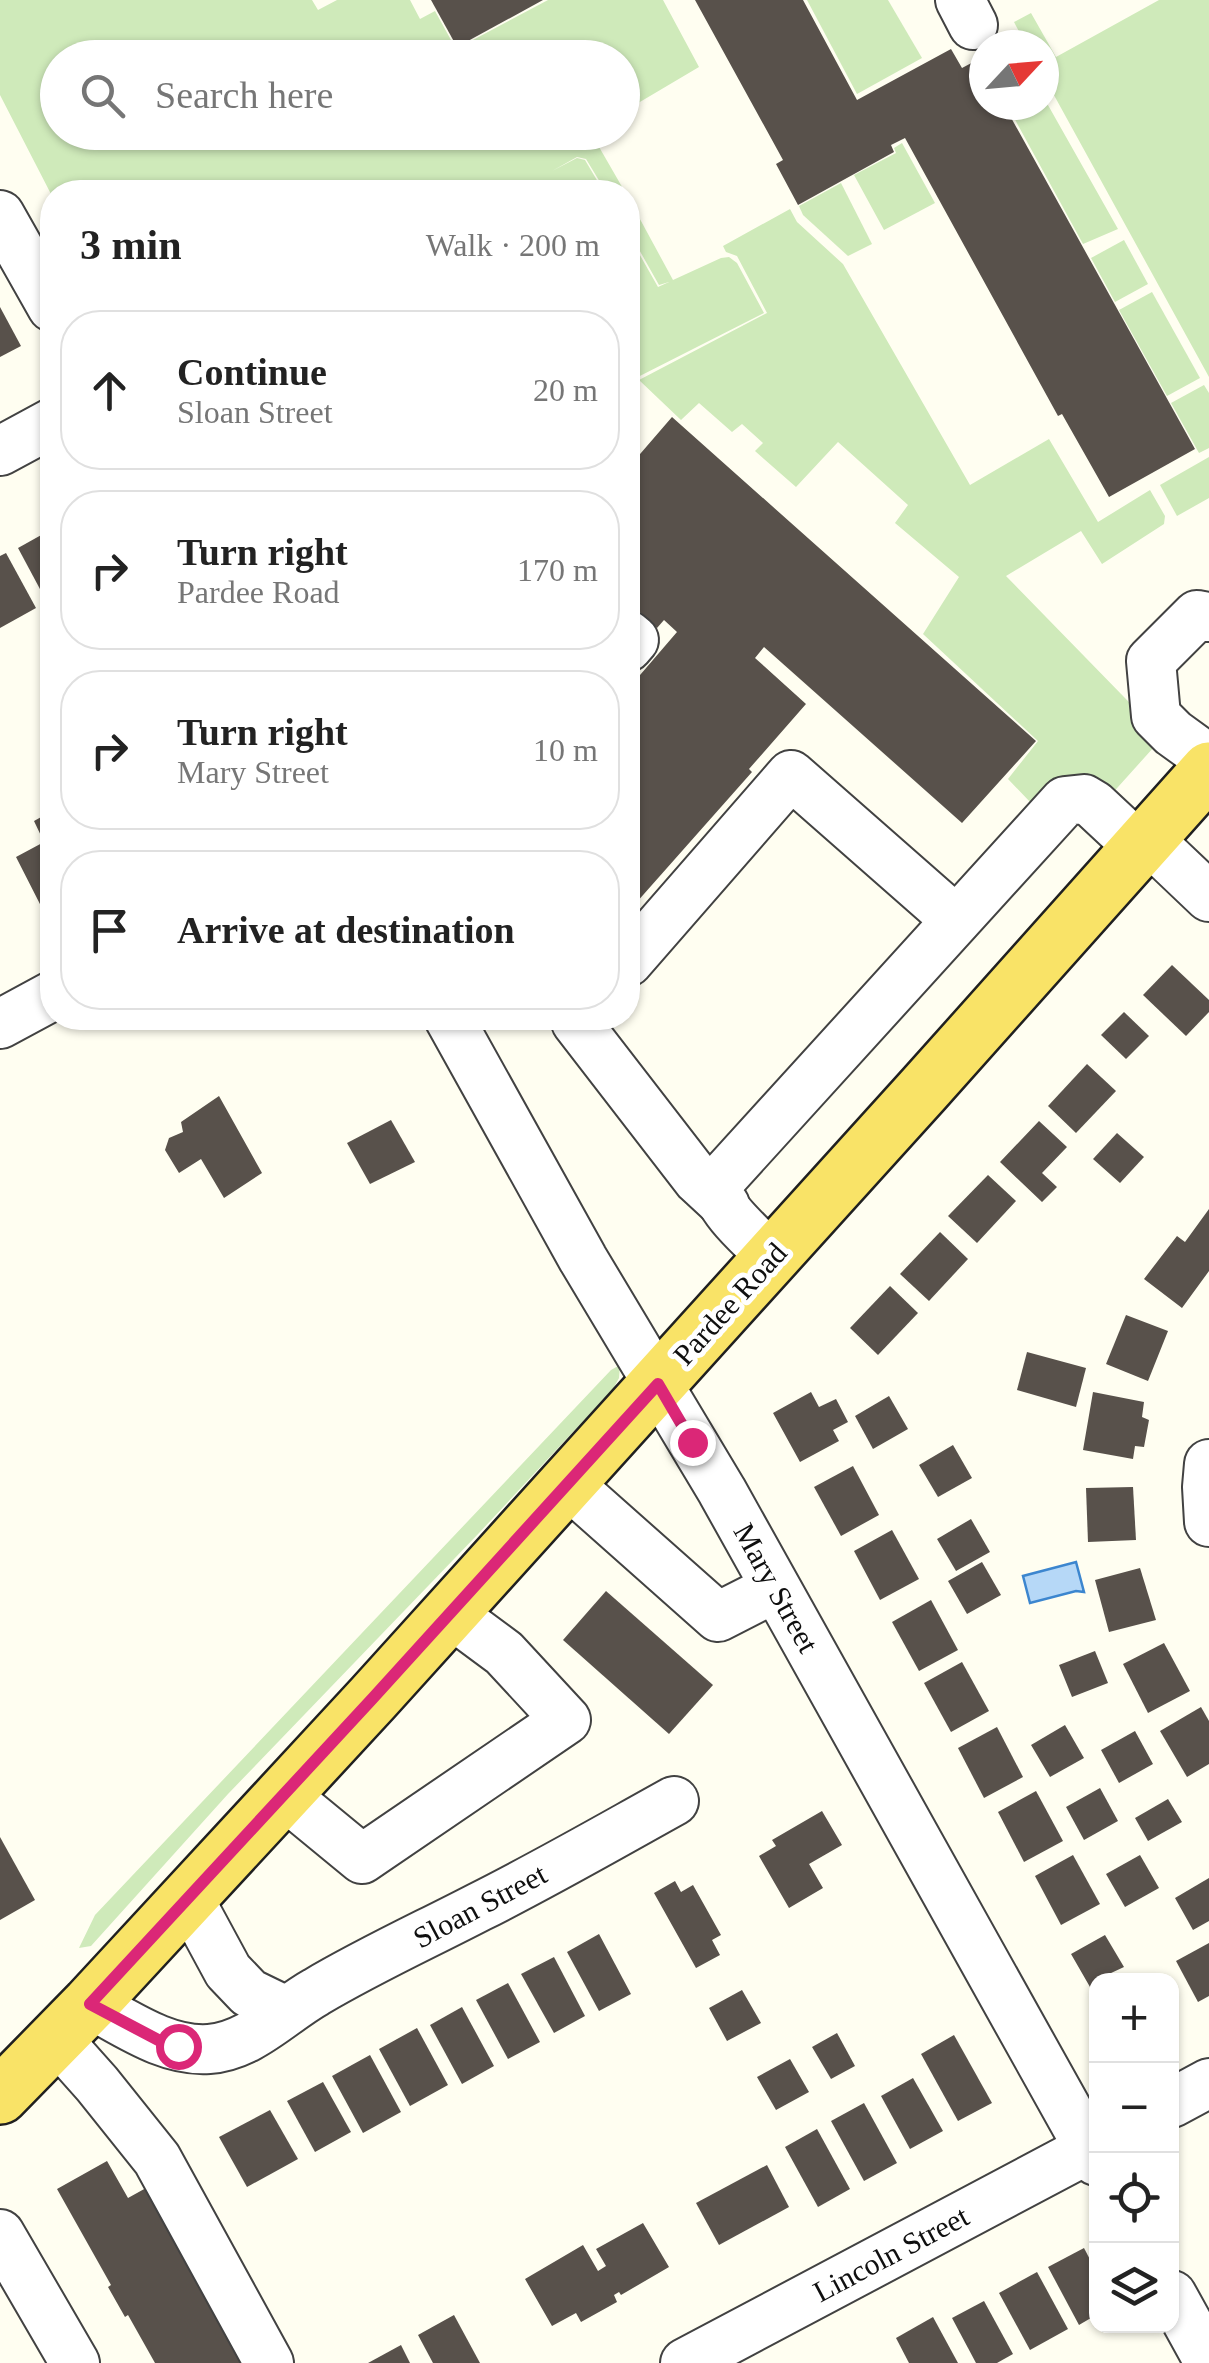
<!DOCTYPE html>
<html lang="en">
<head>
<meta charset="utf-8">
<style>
	:root { --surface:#fff; --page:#f6f6f6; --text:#222; --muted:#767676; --line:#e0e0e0 }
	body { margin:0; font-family:Georgia,serif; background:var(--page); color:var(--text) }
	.controls { position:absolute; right:30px; bottom:30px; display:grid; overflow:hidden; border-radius:20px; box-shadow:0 2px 8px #0004 }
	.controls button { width:90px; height:90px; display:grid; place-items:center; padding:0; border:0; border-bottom:2px solid var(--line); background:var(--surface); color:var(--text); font:50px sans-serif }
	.compass { position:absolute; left:969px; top:30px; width:90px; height:90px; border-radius:50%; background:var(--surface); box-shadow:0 2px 8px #0004; rotate:64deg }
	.stop { position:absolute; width:30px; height:30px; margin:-22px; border:8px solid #db2777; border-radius:50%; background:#fff }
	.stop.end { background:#db2777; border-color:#fff; box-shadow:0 2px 10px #0008 }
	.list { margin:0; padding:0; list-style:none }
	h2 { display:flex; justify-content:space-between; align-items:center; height:130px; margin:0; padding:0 40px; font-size:42px }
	h2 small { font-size:32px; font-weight:400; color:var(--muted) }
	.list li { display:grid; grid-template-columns:65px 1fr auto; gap:30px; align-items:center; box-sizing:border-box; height:160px; margin:0 20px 20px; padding:0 20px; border:2px solid var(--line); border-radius:40px }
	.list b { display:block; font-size:38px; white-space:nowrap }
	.list p { margin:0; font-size:32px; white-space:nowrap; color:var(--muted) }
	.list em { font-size:32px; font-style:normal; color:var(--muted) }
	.icon { flex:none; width:55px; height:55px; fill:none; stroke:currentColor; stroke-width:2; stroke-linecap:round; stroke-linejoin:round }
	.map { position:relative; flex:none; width:1209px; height:2363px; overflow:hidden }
	.search { position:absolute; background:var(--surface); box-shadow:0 2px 8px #0004; left:40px; top:40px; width:600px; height:110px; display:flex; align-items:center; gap:25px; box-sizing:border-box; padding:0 35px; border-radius:55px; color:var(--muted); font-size:38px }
	.panel { position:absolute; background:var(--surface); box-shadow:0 2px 8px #0004; left:40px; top:180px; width:600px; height:850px; border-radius:40px }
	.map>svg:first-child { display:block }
</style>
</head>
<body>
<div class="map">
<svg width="1209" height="2363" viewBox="0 0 1209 2363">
	<rect width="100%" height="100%" fill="#fffef1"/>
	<g fill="#cfeaba">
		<path d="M0,0h312l6,10 19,-10h73l10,19 15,-8 21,38 92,-49h115l36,67 -76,45 -1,-54h-564v74l533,1 34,59h-19l-20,-33 -9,-2 -25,14 25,-13 8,2 19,32h-39l-6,-8 4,8h-511v4l-52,-101z"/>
		<path d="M807,0h81l34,58 -65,36z"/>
		<path d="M1159,0h50v377l-165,-300v-32h-18l-12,-23 17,-9 25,44z"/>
		<path d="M1044,98l74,131 -35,15 -76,-139h37z"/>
		<path d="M902,143l33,60 -51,27 -30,-55 42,-22 -2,-5z"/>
		<path d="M841,183l31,61 -24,12 -45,-41 -4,-9z"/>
		<path d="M628,197l45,83 48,-22 8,-1 8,6 27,50 -136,69v-148l30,53 11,-5 -10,3 -31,-55z"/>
		<path d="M790,209l7,13 46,42 127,221 79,-46 49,83 52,-32 15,26 -1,8 -62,40 -21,-33 -75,45 157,161 -54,60 -32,-16h-23l-23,22 -23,-24 30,-38 -115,-107 36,-57 -64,-54 13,-18 -70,-63 -42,45 -41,-36 8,-8 -21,-19 -10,8 -33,-29 -18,17 -42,-40 128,-67 -30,-57 -11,-4 -3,-6z"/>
		<path d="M1124,240l24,44 -33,18 -24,-44z"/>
		<path d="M1152,292l48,86 -33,18 -48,-86z"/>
		<path d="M1204,385l5,8v55l-10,5 -28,-50z"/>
		<path d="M1209,457v41l-32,18 -17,-31z"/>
		<path d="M620,1365l-1,13 -6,11 -134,144 -251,261 -137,152 -12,2 16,-33 516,-545z"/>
	</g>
	<path fill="#b6d8f7" stroke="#3c86cf" stroke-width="2.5" d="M1076,1562l8,30 -8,-1 -46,12 -7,-27z"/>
	<g fill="#58514b">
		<path d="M431,0h112l-86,47z"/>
		<path d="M695,0h108l54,100 94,-51 11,19 17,-9 5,10v36h20l191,344 -86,48 -47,-83 -4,2 -153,-278 -14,7 3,7 -96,53 -22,-41 7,-4z"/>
		<path d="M0,307l21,39 -21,11z"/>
		<path d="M672,417l364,324 -74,82 -198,-176 -9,11 51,46 -57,65 3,3 -124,140v-223l49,-57 -13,-12 -7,8 -29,-27v-133z"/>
		<path d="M52,529v72l-4,3 -30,-56z"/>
		<path d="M6,553l30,55 -36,20v-72z"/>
		<path d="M52,811v95l-9,4 -27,-53 28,-15 -10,-21z"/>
		<path d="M1172,965l37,35v12l-23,24 -43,-41z"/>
		<path d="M1124,1012l25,24 -23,23 -25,-24z"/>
		<path d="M1087,1064l29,27 -40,42 -28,-27z"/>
		<path d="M219,1096l43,77 -38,25 -23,-39 -22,14 -14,-23 4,-12 14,-6 -2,-10z"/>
		<path d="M391,1120l24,42 -45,22 -23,-41z"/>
		<path d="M1039,1121l28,26 -25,26 15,14 -15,15 -42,-40z"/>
		<path d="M1117,1133l27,24 -24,26 -27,-24z"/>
		<path d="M988,1175l28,26 -39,42 -29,-27z"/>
		<path d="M1209,1209v62l-27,37 -38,-29 33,-43 8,6z"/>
		<path d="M940,1232l28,27 -39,42 -29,-27z"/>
		<path d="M890,1286l28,27 -40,42 -28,-27z"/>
		<path d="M1126,1315l42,16 -20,50 -42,-17z"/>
		<path d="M1027,1352l59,16 -10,39 -59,-17z"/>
		<path d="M811,1392l8,15 17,-8 12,23 -15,8 6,11 -39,21 -27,-49z"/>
		<path d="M1093,1392l51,10 -2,15 7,3 -5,27 -9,-1 -2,13 -50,-9z"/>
		<path d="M889,1396l19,33 -35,20 -18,-33z"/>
		<path d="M953,1445l19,33 -34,19 -19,-32z"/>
		<path d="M853,1466l26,49 -38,21 -27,-49z"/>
		<path d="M1133,1487l3,53 -48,2 -2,-54z"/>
		<path d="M971,1519l19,33 -34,19 -19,-32z"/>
		<path d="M892,1530l27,49 -39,21 -26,-49z"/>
		<path d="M982,1562l19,33 -34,19 -19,-33z"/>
		<path d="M1140,1568l16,52 -47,12 -14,-52z"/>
		<path d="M606,1591l107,94 -44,49 -106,-94z"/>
		<path d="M931,1600l27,50 -39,21 -27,-49z"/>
		<path d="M1164,1643l26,48 -42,22 -25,-49z"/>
		<path d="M1095,1651l13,32 -36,14 -13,-32z"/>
		<path d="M962,1662l27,49 -38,21 -27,-49z"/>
		<path d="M1201,1707l8,14v43l-22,13 -27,-46z"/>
		<path d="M1065,1725l19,33 -34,19 -19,-32z"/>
		<path d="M997,1727l26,50 -39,21 -26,-50z"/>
		<path d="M1135,1731l18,33 -34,19 -18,-33z"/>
		<path d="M1100,1788l18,33 -34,19 -18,-33z"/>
		<path d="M1036,1791l27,50 -39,21 -26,-50z"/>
		<path d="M1168,1799l14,23 -34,19 -13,-23z"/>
		<path d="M822,1811l20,34 -33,19 14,24 -34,20 -30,-52 17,-10 -4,-6z"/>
		<path d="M0,1837l35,63 -35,20z"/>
		<path d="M1073,1855l27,49 -39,21 -26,-49z"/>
		<path d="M1140,1855l19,33 -34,19 -19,-33z"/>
		<path d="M1209,1878v43l-16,9 -18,-32z"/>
		<path d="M675,1881l6,11 12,-7 28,50 -9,5 8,15 -24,13 -42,-75z"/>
		<path d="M599,1934l32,60 -32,17 -32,-59z"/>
		<path d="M1105,1935l19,32 -28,13 -6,7 -19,-33z"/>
		<path d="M1209,1943v53l-11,6 -22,-41z"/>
		<path d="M554,1957l31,59 -31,17 -33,-59z"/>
		<path d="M508,1983l32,59 -32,17 -32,-59z"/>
		<path d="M742,1990l19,33 -34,18 -18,-33z"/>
		<path d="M462,2007l32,59 -32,18 -32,-59z"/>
		<path d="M417,2028l31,57 -38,21 -31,-57z"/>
		<path d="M837,2033l18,33 -24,13 -19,-32z"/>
		<path d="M954,2035l38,68 -34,18 -37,-67z"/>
		<path d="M370,2055l31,57 -38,21 -31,-57z"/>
		<path d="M790,2059l19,33 -33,18 -19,-33z"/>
		<path d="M913,2078l30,53 -33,18 -29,-53z"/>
		<path d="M323,2082l28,50 -36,20 -28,-51z"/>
		<path d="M864,2103l33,60 -33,18 -33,-60z"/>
		<path d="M270,2110l28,49 -51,28 -28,-50z"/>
		<path d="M817,2129l33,60 -32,18 -33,-60z"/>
		<path d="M107,2161l21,37 18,-10 99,175h-90l-27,-48 -3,2 -17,-30 3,-2 -54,-96z"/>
		<path d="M767,2165l22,42 -70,38 -23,-42z"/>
		<path d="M643,2223l26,44 -48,28 -2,-3 -5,3 3,7 -36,20 -5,-9 -24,13 -27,-47 58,-34 15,26 8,-5 -10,-17z"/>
		<path d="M1084,2248l12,23v44l-17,10 -31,-58z"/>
		<path d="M1037,2272l31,57 -38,21 -31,-57z"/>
		<path d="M984,2301l29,53 -16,9h-21l-24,-45z"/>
		<path d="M454,2315l26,48h-47l-15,-28z"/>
		<path d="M933,2317l25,46h-49l-13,-25z"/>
		<path d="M401,2345l9,18h-42z"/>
	</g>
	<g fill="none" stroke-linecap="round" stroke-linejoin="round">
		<defs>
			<g id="minor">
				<path d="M960,0l13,25"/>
				<path d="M0,215l52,92"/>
				<path d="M0,451l52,-28"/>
				<path d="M1209,617l-12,-2 -46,46 5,55 17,17 36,26"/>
				<path d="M628,635l6,5 -6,7"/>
				<path d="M1147,838l62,59"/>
				<path d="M628,962l163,-187 165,145"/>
				<path d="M449,1018l134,241 139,232 374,670"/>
				<path d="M580,1018l-4,4 122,158 27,25"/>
				<path d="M0,1024l52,-28"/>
				<path d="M772,1257c-14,-14 -51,-46 -54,-65 -1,-8 1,-10 6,-16l341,-375 19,-2 10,6 45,42"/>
				<path d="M1209,1464l-2,23 2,35"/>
				<path d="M567,1483l151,134 57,-29"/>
				<path d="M283,1794l79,65 204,-139 -62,-67 -54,-40"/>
				<path d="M188,1897l40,74 21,22 37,18"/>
				<path d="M90,2004c36,19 76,48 119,45 42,-3 73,-38 107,-57 52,-31 109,-57 163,-85 66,-33 130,-70 195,-106"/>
				<path d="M56,2038l41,46 60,75 112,204"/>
				<path d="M1172,2103l37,-20"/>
				<path d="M0,2234l75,129"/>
				<path d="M1172,2295l37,67"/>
				<path d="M685,2363l411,-218"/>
			</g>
			<path id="major" d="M0,2096l90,-92 283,-306 551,-609 285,-319"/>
		</defs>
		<use href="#minor" stroke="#424242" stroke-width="52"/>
		<use href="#major" stroke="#202020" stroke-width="60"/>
		<use href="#minor" stroke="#fff" stroke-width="48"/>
		<use href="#major" stroke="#f9e367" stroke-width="55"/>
	</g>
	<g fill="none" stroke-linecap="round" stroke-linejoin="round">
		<path stroke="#db2777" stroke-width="12" d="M178,2046l-16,-4 -72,-38 283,-306 285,-314 34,58"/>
	</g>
	<g text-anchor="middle" stroke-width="10" stroke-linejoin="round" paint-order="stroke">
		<g font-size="30" fill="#0f0f0f" stroke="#fff">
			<text transform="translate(730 1304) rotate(-48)" y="10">Pardee Road</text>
			<text transform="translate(776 1588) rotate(61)" y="10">Mary Street</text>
			<text transform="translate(480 1906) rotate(-28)" y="10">Sloan Street</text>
			<text transform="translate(891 2254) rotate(-28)" y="10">Lincoln Street</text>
		</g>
	</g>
</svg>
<div class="controls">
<button>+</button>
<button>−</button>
<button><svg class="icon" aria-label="locate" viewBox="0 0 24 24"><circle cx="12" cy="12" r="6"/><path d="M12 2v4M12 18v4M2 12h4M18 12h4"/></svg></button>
<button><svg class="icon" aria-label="layers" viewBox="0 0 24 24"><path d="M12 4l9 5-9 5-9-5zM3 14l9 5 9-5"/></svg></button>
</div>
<svg class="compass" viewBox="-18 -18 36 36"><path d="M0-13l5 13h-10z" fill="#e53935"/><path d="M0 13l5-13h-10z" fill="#767676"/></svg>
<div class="stop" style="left:178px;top:2046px"></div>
<div class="stop end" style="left:692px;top:1442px"></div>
<div class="search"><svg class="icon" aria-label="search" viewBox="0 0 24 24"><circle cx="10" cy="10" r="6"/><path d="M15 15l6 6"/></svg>Search here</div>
<section class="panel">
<h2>3 min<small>Walk · 200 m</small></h2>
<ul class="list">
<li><svg class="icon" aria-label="ahead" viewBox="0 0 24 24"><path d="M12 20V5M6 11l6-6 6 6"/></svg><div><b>Continue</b><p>Sloan Street</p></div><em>20 m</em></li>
<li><svg class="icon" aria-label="right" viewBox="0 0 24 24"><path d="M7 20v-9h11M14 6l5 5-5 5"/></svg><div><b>Turn right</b><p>Pardee Road</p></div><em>170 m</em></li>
<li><svg class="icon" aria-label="right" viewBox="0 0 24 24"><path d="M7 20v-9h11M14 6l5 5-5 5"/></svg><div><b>Turn right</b><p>Mary Street</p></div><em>10 m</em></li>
<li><svg class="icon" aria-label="arrive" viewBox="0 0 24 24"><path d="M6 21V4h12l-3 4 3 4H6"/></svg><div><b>Arrive at destination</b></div></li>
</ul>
</section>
</div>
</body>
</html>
